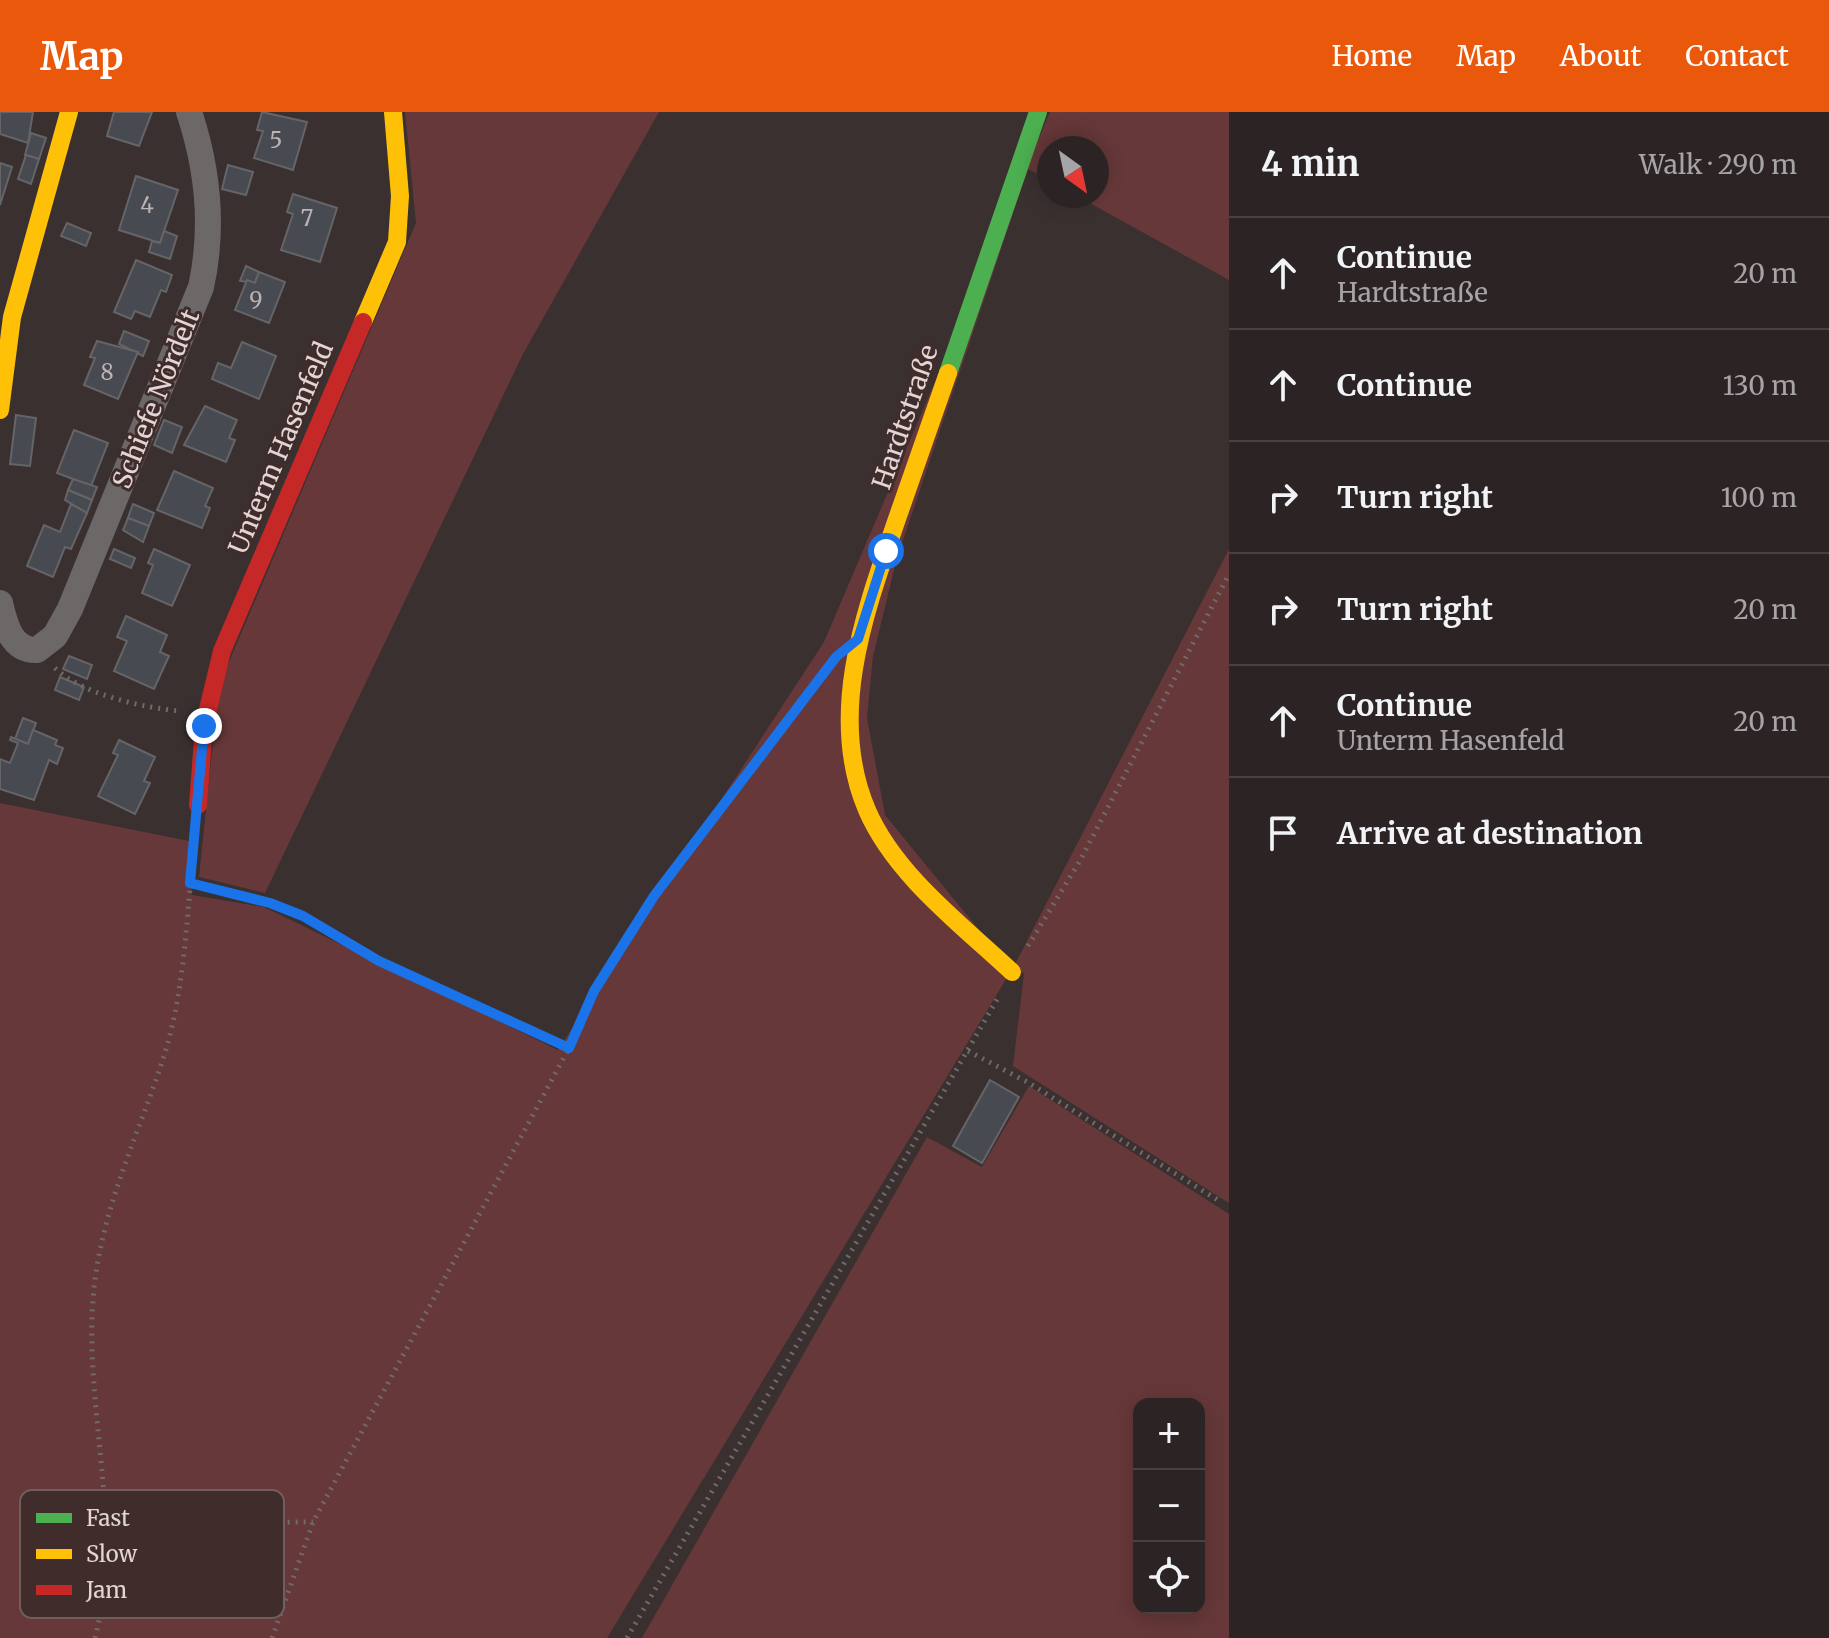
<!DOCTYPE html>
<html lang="en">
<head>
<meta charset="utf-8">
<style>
	:root { --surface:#2c2424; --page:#342c2c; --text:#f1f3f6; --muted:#a6a4a6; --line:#484141; --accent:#ea580c }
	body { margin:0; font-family:Merriweather,serif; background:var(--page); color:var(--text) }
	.controls { position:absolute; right:24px; bottom:24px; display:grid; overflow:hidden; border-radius:16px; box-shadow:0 4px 20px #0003 }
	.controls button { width:72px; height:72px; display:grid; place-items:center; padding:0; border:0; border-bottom:2px solid var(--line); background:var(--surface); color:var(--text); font:40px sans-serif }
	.compass { position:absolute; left:1037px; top:24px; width:72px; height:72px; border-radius:50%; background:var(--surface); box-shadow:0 4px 20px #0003; rotate:147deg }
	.stop { position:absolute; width:24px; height:24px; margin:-18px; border:6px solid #1a73e8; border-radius:50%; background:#fff }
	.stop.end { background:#1a73e8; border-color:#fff; box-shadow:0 2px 8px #0008 }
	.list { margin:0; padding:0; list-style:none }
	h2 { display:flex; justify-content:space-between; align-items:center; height:104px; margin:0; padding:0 32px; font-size:34px }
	h2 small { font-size:26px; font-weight:400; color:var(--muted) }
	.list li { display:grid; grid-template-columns:52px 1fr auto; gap:24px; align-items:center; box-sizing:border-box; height:112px; padding:0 32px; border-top:2px solid var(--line) }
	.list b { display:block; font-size:30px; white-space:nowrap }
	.list p { margin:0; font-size:26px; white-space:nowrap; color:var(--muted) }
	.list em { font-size:26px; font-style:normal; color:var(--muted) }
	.icon { flex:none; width:44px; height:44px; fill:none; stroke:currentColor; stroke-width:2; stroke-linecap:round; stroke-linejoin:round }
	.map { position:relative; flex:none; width:1229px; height:1526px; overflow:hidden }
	header { display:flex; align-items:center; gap:48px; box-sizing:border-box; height:112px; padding:0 40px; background:var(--accent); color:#fff }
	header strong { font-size:38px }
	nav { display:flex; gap:44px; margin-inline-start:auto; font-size:28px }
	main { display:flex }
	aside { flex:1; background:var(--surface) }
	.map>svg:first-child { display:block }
</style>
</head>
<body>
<header>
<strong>Map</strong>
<nav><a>Home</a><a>Map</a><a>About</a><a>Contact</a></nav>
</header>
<main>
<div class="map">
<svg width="1229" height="1526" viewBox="0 0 1229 1526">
	<rect width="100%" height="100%" fill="#3a3030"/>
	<g fill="#663839" fill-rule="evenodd">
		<path d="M405,0h254l-136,242 -258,539 -66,-16 20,-192 197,-462z"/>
		<path d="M1050,0h179v168l-152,-84h20v-48h-48v32l-21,-11 -131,389 -24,98 -6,62 18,97 127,155 217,-421v654l-216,-137 11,-93 -13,-2 -404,667h-607v-835l189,38 3,54 72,12 294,143 266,-408z"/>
		<path d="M1029,974l200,128v424h-587l285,-501 55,30zM1139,1292h60v204h-60z"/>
	</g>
	<g fill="#484a51" stroke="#656467" stroke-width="2">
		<path d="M0,0h33l-5,31 -28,-9z"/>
		<path d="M114,0h38l-13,34 -32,-10z"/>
		<path d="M262,0l45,10 -14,48 -39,-12 9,-27 -6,-1z"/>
		<path d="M31,21l15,5 -7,21 -14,-4z"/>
		<path d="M26,43l13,4 -8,25 -13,-5z"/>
		<path d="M0,51l12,4 -12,38z"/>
		<path d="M228,53l25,7 -7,23 -24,-6z"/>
		<path d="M136,64l42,14 -18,53 -41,-13z"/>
		<path d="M293,82l44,14 -17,54 -39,-12 12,-36 -6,-2z"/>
		<path d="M67,111l24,10 -5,13 -25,-10z"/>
		<path d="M164,119l13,5 -7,23 -21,-7 3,-11 8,2z"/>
		<path d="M136,148l36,15 -6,17 -5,-2 -11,27 -15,-6 -4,8 -17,-7z"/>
		<path d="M246,154l13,6 -4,11 -15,-2z"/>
		<path d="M259,160l26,10 -16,41 -34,-13 12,-30 8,3z"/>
		<path d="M124,219l25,10 -6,15 -24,-12z"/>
		<path d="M97,229l41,11 -20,47 -34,-14 11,-27 -5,-1z"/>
		<path d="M242,230l34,14 -17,43 -47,-20 6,-16 13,5z"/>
		<path d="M205,294l32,14 -8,18 6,2 -9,22 -42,-17z"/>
		<path d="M16,303l20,3 -6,48 -20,-2z"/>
		<path d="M164,308l18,7 -10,26 -18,-8z"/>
		<path d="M74,318l34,13 -17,43 -34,-13z"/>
		<path d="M174,359l39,17 -8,18 5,2 -8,20 -45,-18z"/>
		<path d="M73,367l24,8 -5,13 -24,-10z"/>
		<path d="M68,378l24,10 -5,13 -22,-13z"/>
		<path d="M71,392l16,9 -16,36 -6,-2 -12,30 -26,-11 17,-41 16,7z"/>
		<path d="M133,392l21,9 -5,13 -21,-8z"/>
		<path d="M128,406l21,8 -6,16 -20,-12z"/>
		<path d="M114,437l21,9 -4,10 -21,-9z"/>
		<path d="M154,437l36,16 -18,41 -30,-13 11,-28 -5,-2z"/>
		<path d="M126,504l41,19 -7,17 9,4 -15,33 -40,-18 13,-30 -10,-4z"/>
		<path d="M69,544l23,9 -5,14 -24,-10z"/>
		<path d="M60,565l24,10 -5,13 -24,-10z"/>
		<path d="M23,606l13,5 -8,21 -13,-5z"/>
		<path d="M33,618l24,10 -2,5 8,3 -6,16 -8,-4 -15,40 -34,-11v-30l10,4 8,-20 -8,-3 1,-3 17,7z"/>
		<path d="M119,628l36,17 -11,24 6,2 -15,31 -37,-18 20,-41 -5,-2z"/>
		<path d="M990,968l29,17 -37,66 -29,-17z"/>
	</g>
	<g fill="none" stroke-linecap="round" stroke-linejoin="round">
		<g stroke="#706a6a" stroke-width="5" stroke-dasharray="2 6" stroke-linecap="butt">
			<path d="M55,556c26,26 89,40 125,43"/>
			<path d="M190,771l80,20 33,13 76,45 190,87"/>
			<path d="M1028,834l53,-87 148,-285"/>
			<path d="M968,939l61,32 192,119"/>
			<path d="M104,1416l33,-5 176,-1"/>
			<path d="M95,1526c30,-114 -13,-235 -1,-350 9,-83 45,-154 70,-232 22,-70 23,-149 31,-222"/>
			<path d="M272,1526l41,-116 256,-474c60,-138 162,-252 252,-371"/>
			<path d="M627,1526l372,-642"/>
		</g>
		<path stroke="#6d6868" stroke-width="26" d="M0,491c5,21 11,48 37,47l18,-14 15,-27 131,-322c13,-59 7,-118 -12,-175"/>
		<path stroke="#4caf50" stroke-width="18" d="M948,261l90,-261"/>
		<g stroke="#ffc107" stroke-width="18">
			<path d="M363,210l34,-80 3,-46 -7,-84"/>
			<path d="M948,261c-17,48 -33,95 -50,143 -32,93 -72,198 -31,294 28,65 95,115 145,162"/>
			<path d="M0,298l12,-93 57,-205"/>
		</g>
		<path stroke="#c62828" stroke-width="18" d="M198,693l6,-79 18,-75 141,-329"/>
	</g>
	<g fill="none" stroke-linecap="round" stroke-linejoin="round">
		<path stroke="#1a73e8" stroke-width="10" d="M204,614l-14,157 80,20 33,13 76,45 190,87 25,-57 60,-95 182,-239 22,-18 28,-88"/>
	</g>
	<g text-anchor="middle" stroke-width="6" stroke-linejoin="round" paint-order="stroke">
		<g font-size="22" fill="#bcb2b4">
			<text x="276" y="36">5</text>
			<text x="147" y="101">4</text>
			<text x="307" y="114">7</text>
			<text x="256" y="196">9</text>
			<text x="107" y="268">8</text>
		</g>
		<g font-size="26" fill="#e2d5d5" stroke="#3f2c2b">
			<text transform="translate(156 287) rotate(-68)" y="9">Schiefe Nördelt</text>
			<text transform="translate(905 305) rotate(-71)" y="9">Hardtstraße</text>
			<text transform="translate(281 336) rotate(-67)" y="9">Unterm Hasenfeld</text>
		</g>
	</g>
	<rect x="20" y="1378" width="264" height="128" rx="12" fill="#3f2c2b" stroke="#705f5e" stroke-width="2"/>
	<rect x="36" y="1401" width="36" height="10" fill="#4caf50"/>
	<rect x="36" y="1437" width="36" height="10" fill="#ffc107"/>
	<rect x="36" y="1473" width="36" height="10" fill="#c62828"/>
	<g font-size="22" fill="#e2d5d5">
		<text x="86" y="1414">Fast</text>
		<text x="86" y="1450">Slow</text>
		<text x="86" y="1486">Jam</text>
	</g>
</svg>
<div class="controls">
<button>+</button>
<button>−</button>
<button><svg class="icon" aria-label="locate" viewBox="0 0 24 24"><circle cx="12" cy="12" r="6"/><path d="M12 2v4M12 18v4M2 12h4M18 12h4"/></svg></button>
</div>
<svg class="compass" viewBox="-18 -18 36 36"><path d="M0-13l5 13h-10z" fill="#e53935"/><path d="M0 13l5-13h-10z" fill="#a6a4a6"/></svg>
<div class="stop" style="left:886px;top:439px"></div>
<div class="stop end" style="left:204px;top:614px"></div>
</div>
<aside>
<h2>4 min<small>Walk · 290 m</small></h2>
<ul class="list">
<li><svg class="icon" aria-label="ahead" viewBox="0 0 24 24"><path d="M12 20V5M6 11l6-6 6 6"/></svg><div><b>Continue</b><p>Hardtstraße</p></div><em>20 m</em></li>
<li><svg class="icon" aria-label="ahead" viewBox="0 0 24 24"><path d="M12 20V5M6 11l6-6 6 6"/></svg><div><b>Continue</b></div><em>130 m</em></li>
<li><svg class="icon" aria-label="right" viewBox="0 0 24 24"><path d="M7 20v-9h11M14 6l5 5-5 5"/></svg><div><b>Turn right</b></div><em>100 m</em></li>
<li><svg class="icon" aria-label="right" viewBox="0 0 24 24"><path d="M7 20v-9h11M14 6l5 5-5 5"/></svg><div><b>Turn right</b></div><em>20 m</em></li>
<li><svg class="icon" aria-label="ahead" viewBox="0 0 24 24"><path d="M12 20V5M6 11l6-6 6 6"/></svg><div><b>Continue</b><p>Unterm Hasenfeld</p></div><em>20 m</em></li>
<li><svg class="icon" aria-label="arrive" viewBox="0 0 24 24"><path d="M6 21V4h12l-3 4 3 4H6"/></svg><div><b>Arrive at destination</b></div></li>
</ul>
</aside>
</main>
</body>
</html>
